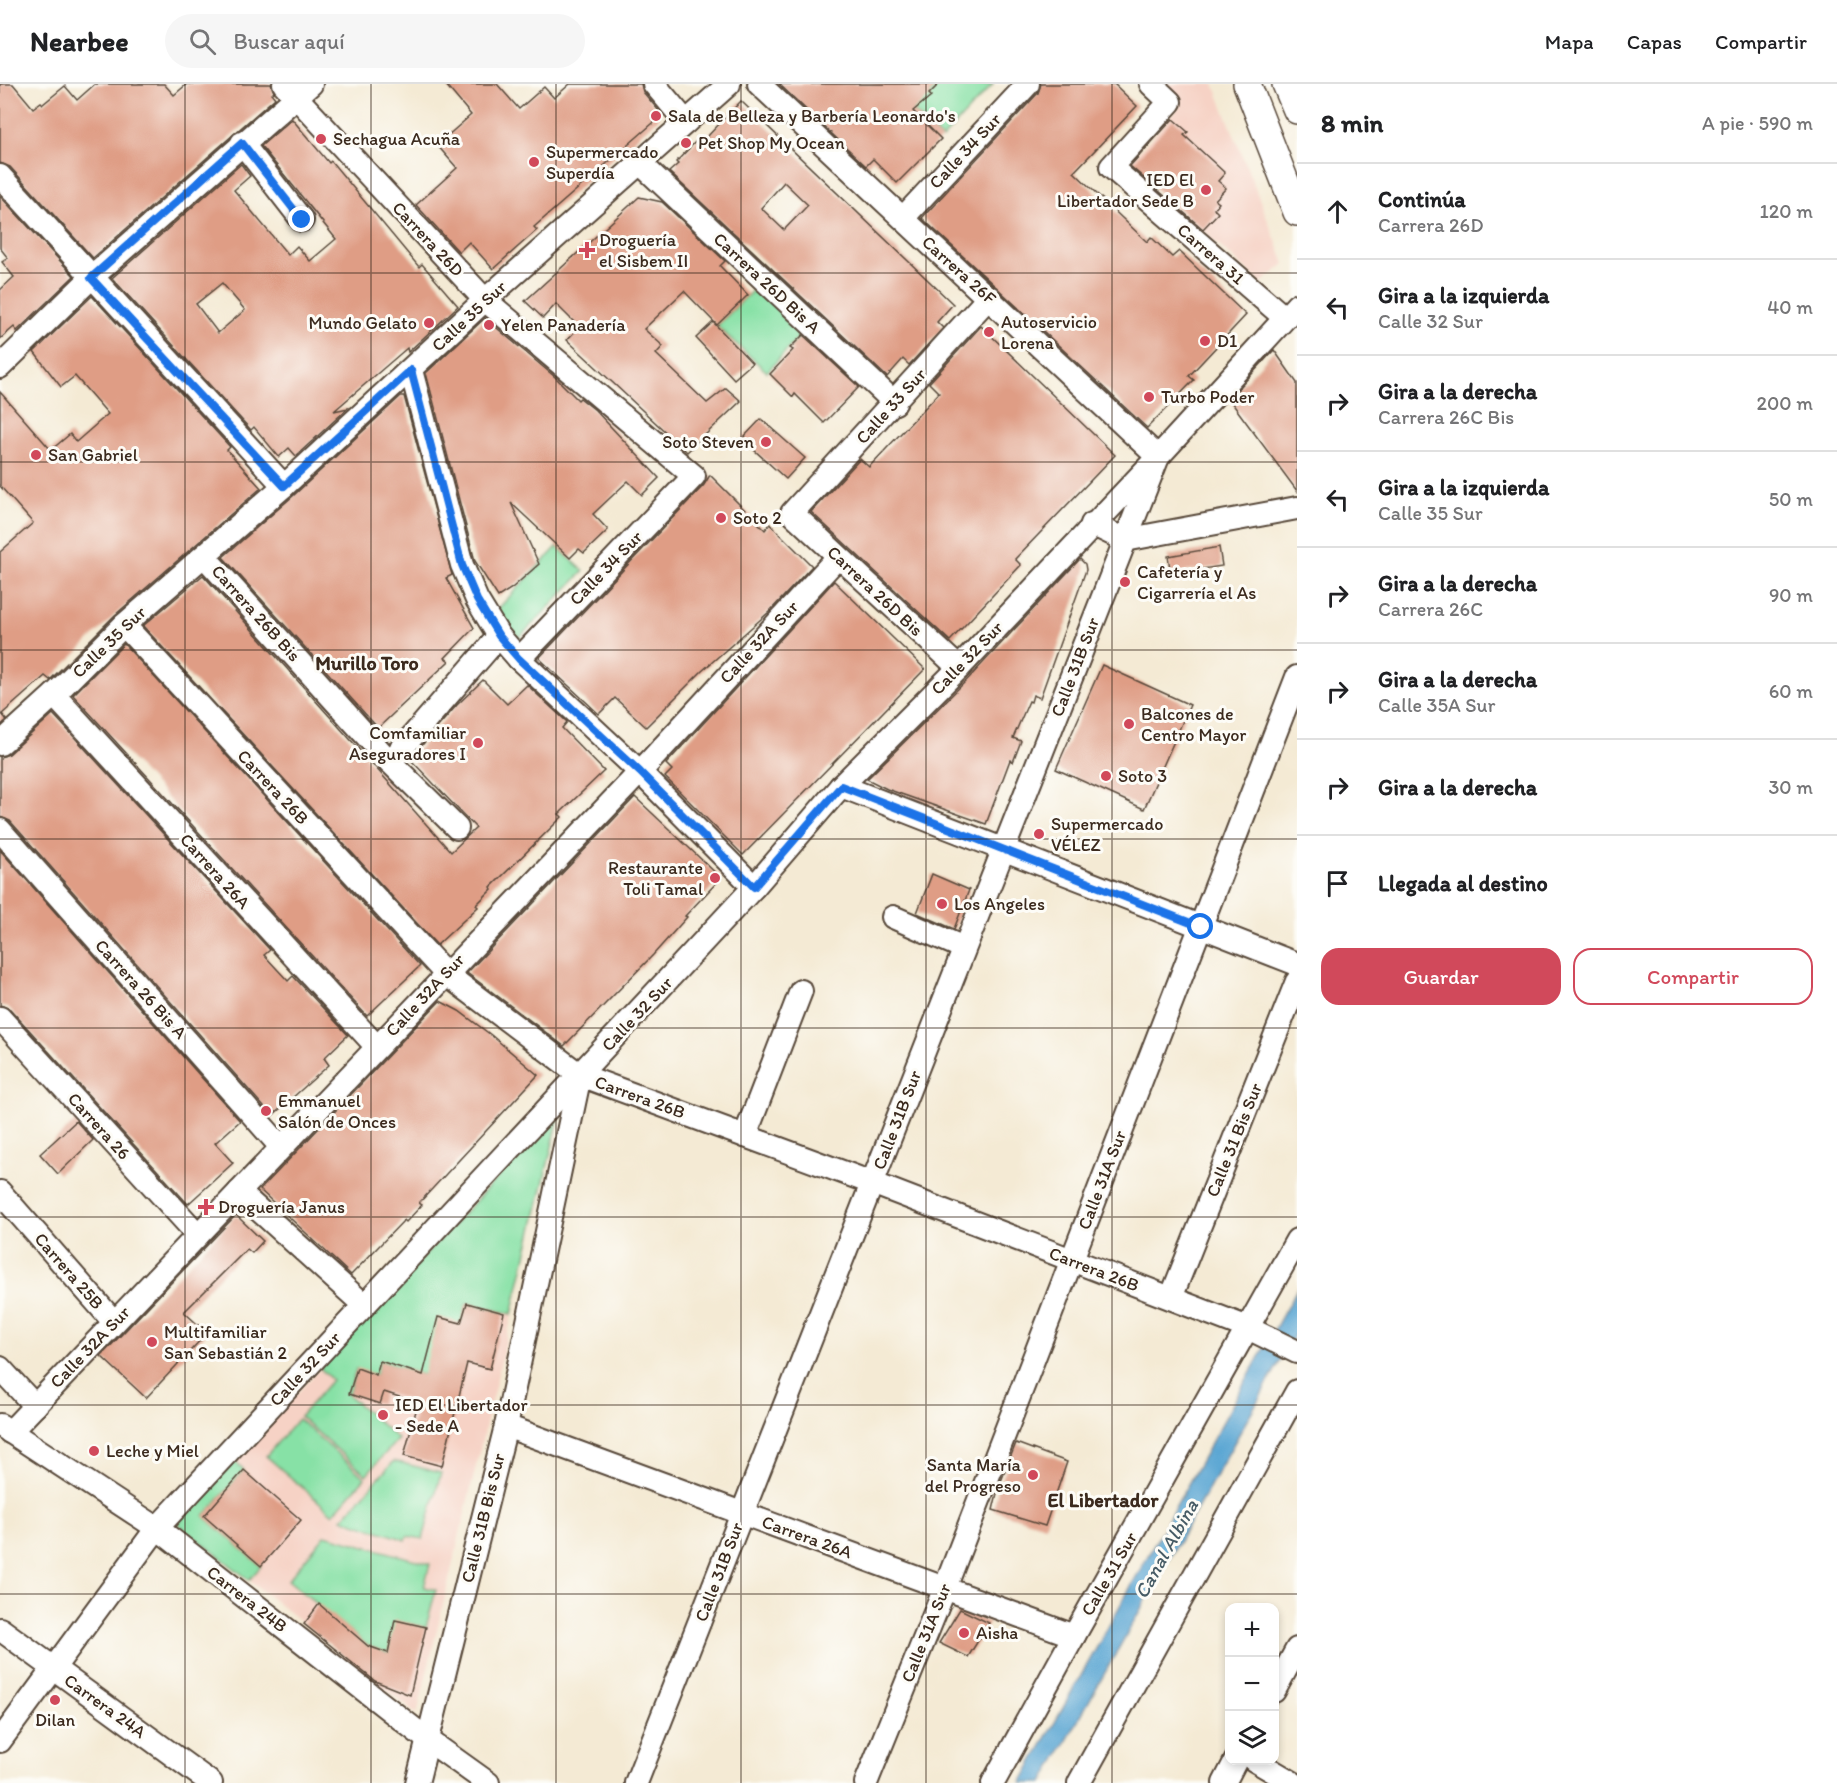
<!DOCTYPE html>
<html lang="es">
<head>
<meta charset="utf-8">
<style>
	:root { --surface:#fff; --page:#f6f6f6; --text:#202124; --muted:#757577; --line:#e0e0e0; --accent:#d1495b }
	body { margin:0; font-family:Itim,sans-serif; background:var(--page); color:var(--text) }
	.controls { position:absolute; right:18px; bottom:18px; display:grid; overflow:hidden; border-radius:12px; box-shadow:0 3px 9px #0003 }
	.controls button { width:54px; height:54px; display:grid; place-items:center; padding:0; border:0; border-bottom:2px solid var(--line); background:var(--surface); color:var(--text); font:30px sans-serif }
	.stop { position:absolute; width:18px; height:18px; margin:-14px; border:4px solid #1a73e8; border-radius:50%; background:#fff }
	.stop.end { background:#1a73e8; border-color:#fff; box-shadow:0 2px 6px #0008 }
	.list { margin:0; padding:0; list-style:none }
	h2 { display:flex; justify-content:space-between; align-items:center; height:78px; margin:0; padding:0 24px; font-size:26px }
	h2 small { font-size:20px; font-weight:400; color:var(--muted) }
	.list li { display:grid; grid-template-columns:39px 1fr auto; gap:18px; align-items:center; box-sizing:border-box; height:96px; padding:0 24px; border-top:2px solid var(--line) }
	.list b { display:block; font-size:22px; white-space:nowrap }
	.list p { margin:0; font-size:20px; white-space:nowrap; color:var(--muted) }
	.list em { font-size:20px; font-style:normal; color:var(--muted) }
	.actions { display:flex; gap:12px; padding:18px 24px }
	.actions a { flex:1; padding:14px 0; border:2px solid var(--accent); border-radius:18px; text-align:center; font-size:21px; color:var(--accent) }
	.actions .main { background:var(--accent); color:#fff }
	.icon { flex:none; width:33px; height:33px; fill:none; stroke:currentColor; stroke-width:2; stroke-linecap:round; stroke-linejoin:round }
	.map { position:relative; flex:none; width:1297px; height:1699px; overflow:hidden }
	header { display:flex; align-items:center; gap:36px; box-sizing:border-box; height:84px; padding:0 30px; background:var(--surface); border-bottom:2px solid var(--line) }
	header strong { font-size:28px }
	nav { display:flex; gap:33px; margin-inline-start:auto; font-size:21px }
	.search { width:420px; height:54px; background:var(--page); display:flex; align-items:center; gap:15px; box-sizing:border-box; padding:0 21px; border-radius:33px; color:var(--muted); font-size:22px }
	main { display:flex }
	aside { flex:1; background:var(--surface) }
	.map>svg:first-child { display:block }
</style>
</head>
<body>
<header>
<strong>Nearbee</strong>
<div class="search"><svg class="icon" aria-label="search" viewBox="0 0 24 24"><circle cx="10" cy="10" r="6"/><path d="M15 15l6 6"/></svg>Buscar aquí</div>
<nav><a>Mapa</a><a>Capas</a><a>Compartir</a></nav>
</header>
<main>
<div class="map">
<svg width="1297" height="1699" viewBox="0 0 1297 1699">
	<rect width="100%" height="100%" fill="#fdfcf7"/>
	<filter id="ink" filterUnits="userSpaceOnUse"><feTurbulence type="fractalNoise" baseFrequency=".0167" numOctaves="2"/><feDisplacementMap in="SourceGraphic" scale="12" xChannelSelector="R" yChannelSelector="G"/><feConvolveMatrix kernelMatrix="1 2 1 2 8 2 1 2 1" color-interpolation-filters="sRGB"/></filter>
	<filter id="wash" filterUnits="userSpaceOnUse"><feTurbulence type="fractalNoise" baseFrequency=".008" numOctaves="4" result="noise"/><feDisplacementMap in="SourceGraphic" scale="24" xChannelSelector="R" yChannelSelector="G"/><feGaussianBlur stdDeviation="1.35" result="paint"/><feColorMatrix in="noise" values="0 0 0 0 0 0 0 0 0 0 0 0 0 0 0 0 0 1.4 0 .05"/><feComposite in="paint" operator="in"/></filter>
	<g filter="url(#wash)">
		<rect width="100%" height="100%" fill="#f4ead4"/>
		<g fill="#f6d2c5">
			<path d="M1158,0h56l71,180 -24,19 -133,-119 52,-58z"/>
			<path d="M561,1025l-144,605 -240,-191z"/>
		</g>
		<g fill="#87e1a6" stroke="#618662" stroke-width="1.5">
			<path d="M939,0h54l-51,55 -29,-28z"/>
			<path d="M758,201l47,45 -38,42 -50,-46z"/>
			<path d="M557,463l27,24 -65,67 -26,-24z"/>
			<path d="M561,1025l-49,205 -45,-11 -6,20 -38,52 -43,-14 -4,14 -20,-6 -8,26 50,44 -32,36 -66,-58 32,-37 -12,-12z"/>
			<path d="M298,1335l67,59 -32,36 -67,-58z"/>
			<path d="M235,1377l9,9 -40,46 57,50 -12,14 -72,-57z"/>
			<path d="M394,1377l47,12 -18,66 -16,-3 -1,4 -64,-21z"/>
			<path d="M325,1451l105,29 -6,23 12,3 -10,37 -30,-6 -8,32 -20,-7 -80,-66z"/>
		</g>
		<path fill="#5aa6d3" stroke="#4a6878" stroke-width="1.5" d="M1297,1205v42l-254,452h-22z"/>
		<g id="blocks">
			<g fill="#df9d85" fill-rule="evenodd">
				<path d="M0,0h13l20,24 8,-6 2,2 22,-18 12,14 18,-16h69l10,11 13,-11h84l3,8 -2,2 3,4 -182,160 -83,-91 -10,-4z"/>
				<path d="M445,0h52l22,25 25,-22 10,11 16,-14h71l2,8 16,19 -2,2 3,4 -126,110 3,3 -44,39 -24,-27 -10,10 -43,-47 41,-37 -20,-23 34,-30z"/>
				<path d="M779,0h160l-10,10 2,2 -18,15 28,28 -44,44 -24,-24 -7,7z"/>
				<path d="M1041,0h73l23,22 -63,66 73,70 4,-5 21,20 7,-6 67,64 -57,61 5,4 -47,48 -225,-210 116,-125z"/>
				<path d="M741,17l212,203 -16,18 6,6 -34,37 -6,-6 -16,18 -218,-205 9,-8 -2,-2 25,-26 4,3zM784,98l24,23 -24,25 -23,-22z"/>
				<path d="M292,35l37,44 2,-2 88,106 3,-3 36,42 -50,46 -1,-4 -73,63 14,-3 -52,48 -7,-8 -10,9 -25,-30 -3,3 -139,-152 129,-114 9,12 -16,14 54,65 9,-9 13,15 26,-22 -75,-93zM222,199l23,27 -27,23 -22,-29z"/>
				<path d="M1173,35l15,13 -4,3 41,38 -7,8 8,7 -11,12 4,3 -5,6 4,4 -15,16 -73,-63z"/>
				<path d="M0,112l74,80 -57,55 -3,-4 -14,12v-49l14,-13 -12,-15 6,-4 -8,-10z"/>
				<path d="M639,113l23,5 63,59 -5,5 28,29 -31,30 -33,-34 -40,38 19,17 -7,8 51,49 19,-15 15,13 -54,51 -120,-112 12,-13 -23,-23 -13,14 -18,-17z"/>
				<path d="M92,212l138,151 -3,3 34,38 -146,127 -65,65 -5,-4 -43,38 5,6 -7,6v-174l33,-29 -33,-37v-94l51,58 19,-16 6,8 32,-28 -33,-38 -14,11 -27,-35z"/>
				<path d="M485,234l70,59 23,23 2,-2 15,12 64,68 -17,17 -14,-14 -35,33 15,16 -24,23 -5,-4 -9,9 -59,-55 28,61 -27,24 -14,9 -23,-36 -49,-188z"/>
				<path d="M713,238l39,41 -18,16 -38,-41z"/>
				<path d="M981,242l134,129 -100,104 6,6 -71,76 -139,-129 49,-53 9,8 70,-74 -10,-10z"/>
				<path d="M803,251l56,52 -35,36 -29,-29 -2,3 -23,-23 23,-24 -3,-2z"/>
				<path d="M1274,266l23,33v108l-68,-92z"/>
				<path d="M401,312h3l48,179 -6,3 28,50 -29,30 4,3 -71,67 -155,-171 70,-61z"/>
				<path d="M761,335l44,39 -19,21 -44,-40z"/>
				<path d="M710,391l55,55 5,-6 42,42 -43,46 -67,59 -56,56 -31,-29 -16,16 -60,-56 165,-173z"/>
				<path d="M1219,463l3,19 -51,8 -3,-18z"/>
				<path d="M1080,475l5,5 1,6 -46,128 -7,-3 -2,7 -2,-1 -16,37 8,3 -8,21 -3,-2 -24,64 -99,-35 -20,-10 102,-101z"/>
				<path d="M203,491l248,277 25,-24 -66,-69 47,-54 26,-25 24,24 20,-19 40,37 -5,6 42,43 -45,43 3,3 -71,70 1,2 -16,16 2,2 -41,38 -294,-319z"/>
				<path d="M834,497l91,88 -182,186 -78,-78 7,-7 -6,-6z"/>
				<path d="M124,560l296,322 -53,50 -294,-321z"/>
				<path d="M1102,581l88,40 -46,104 -88,-40z"/>
				<path d="M53,630l217,236 -6,5 24,26 5,-5 55,59 -24,23 5,7 -57,51 -262,-295 -10,-4v-60l9,-3z"/>
				<path d="M635,713l86,81 -36,38 2,1 -34,38 -89,91 -97,-73z"/>
				<path d="M0,766l240,271 -25,22 18,20 -45,41 -178,-195 -10,-4z"/>
				<path d="M932,790l37,16 -15,39 -37,-16z"/>
				<path d="M440,917l19,10 32,24 47,40 -119,128 3,2 -16,17 -2,-2 -53,55 -91,-85z"/>
				<path d="M76,1037l17,19 -35,34 -18,-20z"/>
				<path d="M236,1131l27,26 -11,12 -5,-4 -63,63 23,21 -61,65 -45,-42z"/>
				<path d="M467,1219l37,10 -14,56 -23,-6 -25,103 -38,-10 14,-53 -34,-11 -4,12 -31,-10 8,-26 19,7 4,-14 43,14 15,-58 23,6z"/>
				<path d="M1016,1359l51,19 -22,64 -52,-16 5,-21z"/>
				<path d="M244,1386l57,50 -40,46 -57,-50z"/>
				<path d="M319,1520l49,42 20,7 7,-33 31,7 -16,68 -35,-14 -71,-57z"/>
				<path d="M960,1525l29,14 -21,34 -29,-14z"/>
			</g>
		</g>
	</g>
	<g filter="url(#ink)">
		<use href="#blocks" fill-opacity="0" stroke="#574739" stroke-width="1.5"/>
		<g fill="none" stroke-linecap="round" stroke-linejoin="round">
			<defs>
				<g id="minor">
					<path d="M284,0l201,216 209,176 -175,183"/>
					<path d="M654,0l32,38"/>
					<path d="M1151,0l19,18 -59,65 174,151"/>
					<path d="M242,59l60,77"/>
					<path d="M640,79l255,240"/>
					<path d="M0,92l284,310"/>
					<path d="M903,134l125,-134"/>
					<path d="M0,283l91,-89 220,-194"/>
					<path d="M411,286l51,195 15,35 22,36 20,23 121,113 114,115"/>
					<path d="M1092,440l33,16 172,-32"/>
					<path d="M204,472l186,206 67,66"/>
					<path d="M124,541l322,349 134,101 292,108 376,145 49,24"/>
					<path d="M959,584l-167,-155 197,-216"/>
					<path d="M54,611l323,352"/>
					<path d="M0,660l54,-49 70,-70 160,-139 201,-186 244,-216"/>
					<path d="M390,678l109,-126"/>
					<path d="M841,702l456,178"/>
					<path d="M0,746l281,317"/>
					<path d="M893,833l71,31"/>
					<path d="M0,934l198,217"/>
					<path d="M745,1052l56,-145"/>
					<path d="M0,1108l114,130"/>
					<path d="M239,1108l125,113"/>
					<path d="M1171,1214l126,-317"/>
					<path d="M0,1284l35,38"/>
					<path d="M0,1341l157,103 271,212 60,43"/>
					<path d="M506,1342l568,210"/>
					<path d="M10,1348l630,-660 198,-215"/>
					<path d="M0,1545l211,154"/>
					<path d="M1274,1607l23,-42"/>
					<path d="M0,1657l157,-213 597,-641 87,-101 118,-118 199,-211 139,-152"/>
					<path d="M1254,1676l39,23"/>
					<path d="M417,1699l89,-357 74,-351"/>
					<path d="M636,1699l522,-1326 -399,-373"/>
					<path d="M866,1699l79,-195 352,-911"/>
					<path d="M993,1699l77,-140 227,-403"/>
					<path d="M1079,1699l218,-392"/>
					<path d="M1224,1699l12,-23"/>
				</g>
				<g id="major">
					<path d="M1247,0l50,128"/>
					<path d="M1286,0l11,26"/>
				</g>
			</defs>
			<use href="#minor" stroke="#574739" stroke-width="26"/>
			<use href="#major" stroke="#574739" stroke-width="30"/>
			<use href="#minor" stroke="#fff" stroke-width="22"/>
			<use href="#major" stroke="#fff" stroke-width="27"/>
		</g>
	</g>
	<g fill="none" stroke-linecap="round" stroke-linejoin="round" filter="url(#ink)">
		<path stroke="#1a73e8" stroke-width="8" d="M302,136l-60,-77 -151,135 193,208 127,-116 51,195 15,35 22,36 20,23 121,113 114,115 87,-101 360,141"/>
	</g>
	<path fill="none" stroke="#3b2a1e" stroke-width="1.5" stroke-opacity="0.55" d="M185,0v1699M371,0v1699M556,0v1699M741,0v1699M926,0v1699M1112,0v1699M0,189h1297M0,378h1297M0,566h1297M0,755h1297M0,944h1297M0,1133h1297M0,1321h1297M0,1510h1297"/>
	<g fill="#d1495b" stroke="#fdfcf7" stroke-width="2">
		<circle cx="656" cy="32" r="6"/>
		<circle cx="321" cy="55" r="6"/>
		<circle cx="686" cy="59" r="6"/>
		<circle cx="534" cy="78" r="6"/>
		<circle cx="1206" cy="106" r="6"/>
		<path d="M584 157h6v6h6v6h-6v6h-6v-6h-6v-6h6z"/>
		<circle cx="429" cy="239" r="6"/>
		<circle cx="489" cy="241" r="6"/>
		<circle cx="989" cy="248" r="6"/>
		<circle cx="1205" cy="257" r="6"/>
		<circle cx="1149" cy="313" r="6"/>
		<circle cx="766" cy="358" r="6"/>
		<circle cx="36" cy="371" r="6"/>
		<circle cx="721" cy="434" r="6"/>
		<circle cx="1125" cy="498" r="6"/>
		<circle cx="1129" cy="640" r="6"/>
		<circle cx="478" cy="659" r="6"/>
		<circle cx="1106" cy="692" r="6"/>
		<circle cx="1039" cy="750" r="6"/>
		<circle cx="715" cy="794" r="6"/>
		<circle cx="942" cy="820" r="6"/>
		<circle cx="266" cy="1027" r="6"/>
		<path d="M203 1114h6v6h6v6h-6v6h-6v-6h-6v-6h6z"/>
		<circle cx="152" cy="1258" r="6"/>
		<circle cx="383" cy="1331" r="6"/>
		<circle cx="94" cy="1367" r="6"/>
		<circle cx="1033" cy="1391" r="6"/>
		<circle cx="964" cy="1549" r="6"/>
		<circle cx="55" cy="1616" r="6"/>
	</g>
	<g text-anchor="middle" stroke-width="6" stroke-linejoin="round" paint-order="stroke">
		<g font-size="18" fill="#3b2a1e" stroke="#fdfcf7" text-anchor="start">
			<text x="668" y="38">Sala de Belleza y Barbería Leonardo's</text>
			<text x="333" y="61">Sechagua Acuña</text>
			<text x="698" y="65">Pet Shop My Ocean</text>
			<text x="546" y="74">Supermercado<tspan x="546" dy="21">Superdía</tspan></text>
			<text x="1194" y="102" text-anchor="end">IED El<tspan x="1194" dy="21">Libertador Sede B</tspan></text>
			<text x="599" y="162">Droguería<tspan x="599" dy="21">el Sisbem II</tspan></text>
			<text x="1001" y="244">Autoservicio<tspan x="1001" dy="21">Lorena</tspan></text>
			<text x="417" y="245" text-anchor="end">Mundo Gelato</text>
			<text x="501" y="247">Yelen Panadería</text>
			<text x="1217" y="263">D1</text>
			<text x="1161" y="319">Turbo Poder</text>
			<text x="754" y="364" text-anchor="end">Soto Steven</text>
			<text x="48" y="377">San Gabriel</text>
			<text x="733" y="440">Soto 2</text>
			<text x="1137" y="494">Cafetería y<tspan x="1137" dy="21">Cigarrería el As</tspan></text>
			<text x="1141" y="636">Balcones de<tspan x="1141" dy="21">Centro Mayor</tspan></text>
			<text x="466" y="655" text-anchor="end">Comfamiliar<tspan x="466" dy="21">Aseguradores I</tspan></text>
			<text x="1118" y="698">Soto 3</text>
			<text x="1051" y="746">Supermercado<tspan x="1051" dy="21">VÉLEZ</tspan></text>
			<text x="703" y="790" text-anchor="end">Restaurante<tspan x="703" dy="21">Toli Tamal</tspan></text>
			<text x="954" y="826">Los Angeles</text>
			<text x="278" y="1023">Emmanuel<tspan x="278" dy="21">Salón de Onces</tspan></text>
			<text x="218" y="1129">Droguería Janus</text>
			<text x="164" y="1254">Multifamiliar<tspan x="164" dy="21">San Sebastián 2</tspan></text>
			<text x="395" y="1327">IED El Libertador<tspan x="395" dy="21">- Sede A</tspan></text>
			<text x="106" y="1373">Leche y Miel</text>
			<text x="1021" y="1387" text-anchor="end">Santa María<tspan x="1021" dy="21">del Progreso</tspan></text>
			<text x="976" y="1555">Aisha</text>
			<text x="55" y="1642" text-anchor="middle">Dilan</text>
		</g>
		<g font-size="18" fill="#3b2a1e" stroke="#fdfcf7">
			<text transform="translate(965 67) rotate(-47)" y="6">Calle 34 Sur</text>
			<text transform="translate(428 155) rotate(47)" y="6">Carrera 26D</text>
			<text transform="translate(1211 170) rotate(41)" y="6">Carrera 31</text>
			<text transform="translate(959 186) rotate(42)" y="6">Carrera 26F</text>
			<text transform="translate(767 199) rotate(43)" y="6">Carrera 26D Bis A</text>
			<text transform="translate(469 232) rotate(-43)" y="6">Calle 35 Sur</text>
			<text transform="translate(891 322) rotate(-48)" y="6">Calle 33 Sur</text>
			<text transform="translate(606 484) rotate(-46)" y="6">Calle 34 Sur</text>
			<text transform="translate(875 507) rotate(43)" y="6">Carrera 26D Bis</text>
			<text transform="translate(256 529) rotate(48)" y="6">Carrera 26B Bis</text>
			<text transform="translate(109 558) rotate(-44)" y="6">Calle 35 Sur</text>
			<text transform="translate(759 558) rotate(-47)" y="6">Calle 32A Sur</text>
			<text transform="translate(967 574) rotate(-46)" y="6">Calle 32 Sur</text>
			<text transform="translate(1075 583) rotate(-69)" y="6">Calle 31B Sur</text>
			<text transform="translate(273 703) rotate(47)" y="6">Carrera 26B</text>
			<text transform="translate(215 787) rotate(48)" y="6">Carrera 26A</text>
			<text transform="translate(141 905) rotate(48)" y="6">Carrera 26 Bis A</text>
			<text transform="translate(425 911) rotate(-47)" y="6">Calle 32A Sur</text>
			<text transform="translate(637 930) rotate(-47)" y="6">Calle 32 Sur</text>
			<text transform="translate(640 1013) rotate(20)" y="6">Carrera 26B</text>
			<text transform="translate(897 1036) rotate(-69)" y="6">Calle 31B Sur</text>
			<text transform="translate(99 1042) rotate(48)" y="6">Carrera 26</text>
			<text transform="translate(1234 1056) rotate(-68)" y="6">Calle 31 Bis Sur</text>
			<text transform="translate(1102 1096) rotate(-69)" y="6">Calle 31A Sur</text>
			<text transform="translate(1094 1185) rotate(21)" y="6">Carrera 26B</text>
			<text transform="translate(69 1187) rotate(49)" y="6">Carrera 25B</text>
			<text transform="translate(90 1263) rotate(-46)" y="6">Calle 32A Sur</text>
			<text transform="translate(305 1285) rotate(-47)" y="6">Calle 32 Sur</text>
			<text transform="translate(483 1434) rotate(-76)" y="6">Calle 31B Bis Sur</text>
			<text transform="translate(807 1453) rotate(20)" y="6">Carrera 26A</text>
			<text transform="translate(719 1488) rotate(-69)" y="6">Calle 31B Sur</text>
			<text transform="translate(1109 1490) rotate(-60)" y="6">Calle 31 Sur</text>
			<text transform="translate(247 1515) rotate(38)" y="6">Carrera 24B</text>
			<text transform="translate(926 1549) rotate(-68)" y="6">Calle 31A Sur</text>
			<text transform="translate(105 1622) rotate(36)" y="6">Carrera 24A</text>
		</g>
		<g font-size="20" font-weight="bold" fill="#3b2a1e" stroke="#fdfcf7">
			<text x="367" y="586">Murillo Toro</text>
			<text x="1103" y="1423">El Libertador</text>
		</g>
		<g font-size="20" font-style="italic" fill="#475c66" stroke="#fdfcf7">
			<text transform="translate(1166 1465) rotate(-61)" y="7">Canal Albina</text>
		</g>
	</g>
</svg>
<div class="controls">
<button>+</button>
<button>−</button>
<button><svg class="icon" aria-label="layers" viewBox="0 0 24 24"><path d="M12 4l9 5-9 5-9-5zM3 14l9 5 9-5"/></svg></button>
</div>
<div class="stop" style="left:1201px;top:843px"></div>
<div class="stop end" style="left:302px;top:136px"></div>
</div>
<aside>
<h2>8 min<small>A pie · 590 m</small></h2>
<ul class="list">
<li><svg class="icon" aria-label="ahead" viewBox="0 0 24 24"><path d="M12 20V5M6 11l6-6 6 6"/></svg><div><b>Continúa</b><p>Carrera 26D</p></div><em>120 m</em></li>
<li><svg class="icon" aria-label="left" viewBox="0 0 24 24"><path d="M17 20v-9H6M10 6l-5 5 5 5"/></svg><div><b>Gira a la izquierda</b><p>Calle 32 Sur</p></div><em>40 m</em></li>
<li><svg class="icon" aria-label="right" viewBox="0 0 24 24"><path d="M7 20v-9h11M14 6l5 5-5 5"/></svg><div><b>Gira a la derecha</b><p>Carrera 26C Bis</p></div><em>200 m</em></li>
<li><svg class="icon" aria-label="left" viewBox="0 0 24 24"><path d="M17 20v-9H6M10 6l-5 5 5 5"/></svg><div><b>Gira a la izquierda</b><p>Calle 35 Sur</p></div><em>50 m</em></li>
<li><svg class="icon" aria-label="right" viewBox="0 0 24 24"><path d="M7 20v-9h11M14 6l5 5-5 5"/></svg><div><b>Gira a la derecha</b><p>Carrera 26C</p></div><em>90 m</em></li>
<li><svg class="icon" aria-label="right" viewBox="0 0 24 24"><path d="M7 20v-9h11M14 6l5 5-5 5"/></svg><div><b>Gira a la derecha</b><p>Calle 35A Sur</p></div><em>60 m</em></li>
<li><svg class="icon" aria-label="right" viewBox="0 0 24 24"><path d="M7 20v-9h11M14 6l5 5-5 5"/></svg><div><b>Gira a la derecha</b></div><em>30 m</em></li>
<li><svg class="icon" aria-label="arrive" viewBox="0 0 24 24"><path d="M6 21V4h12l-3 4 3 4H6"/></svg><div><b>Llegada al destino</b></div></li>
</ul>
<div class="actions"><a class="main">Guardar</a><a>Compartir</a></div>
</aside>
</main>
</body>
</html>
